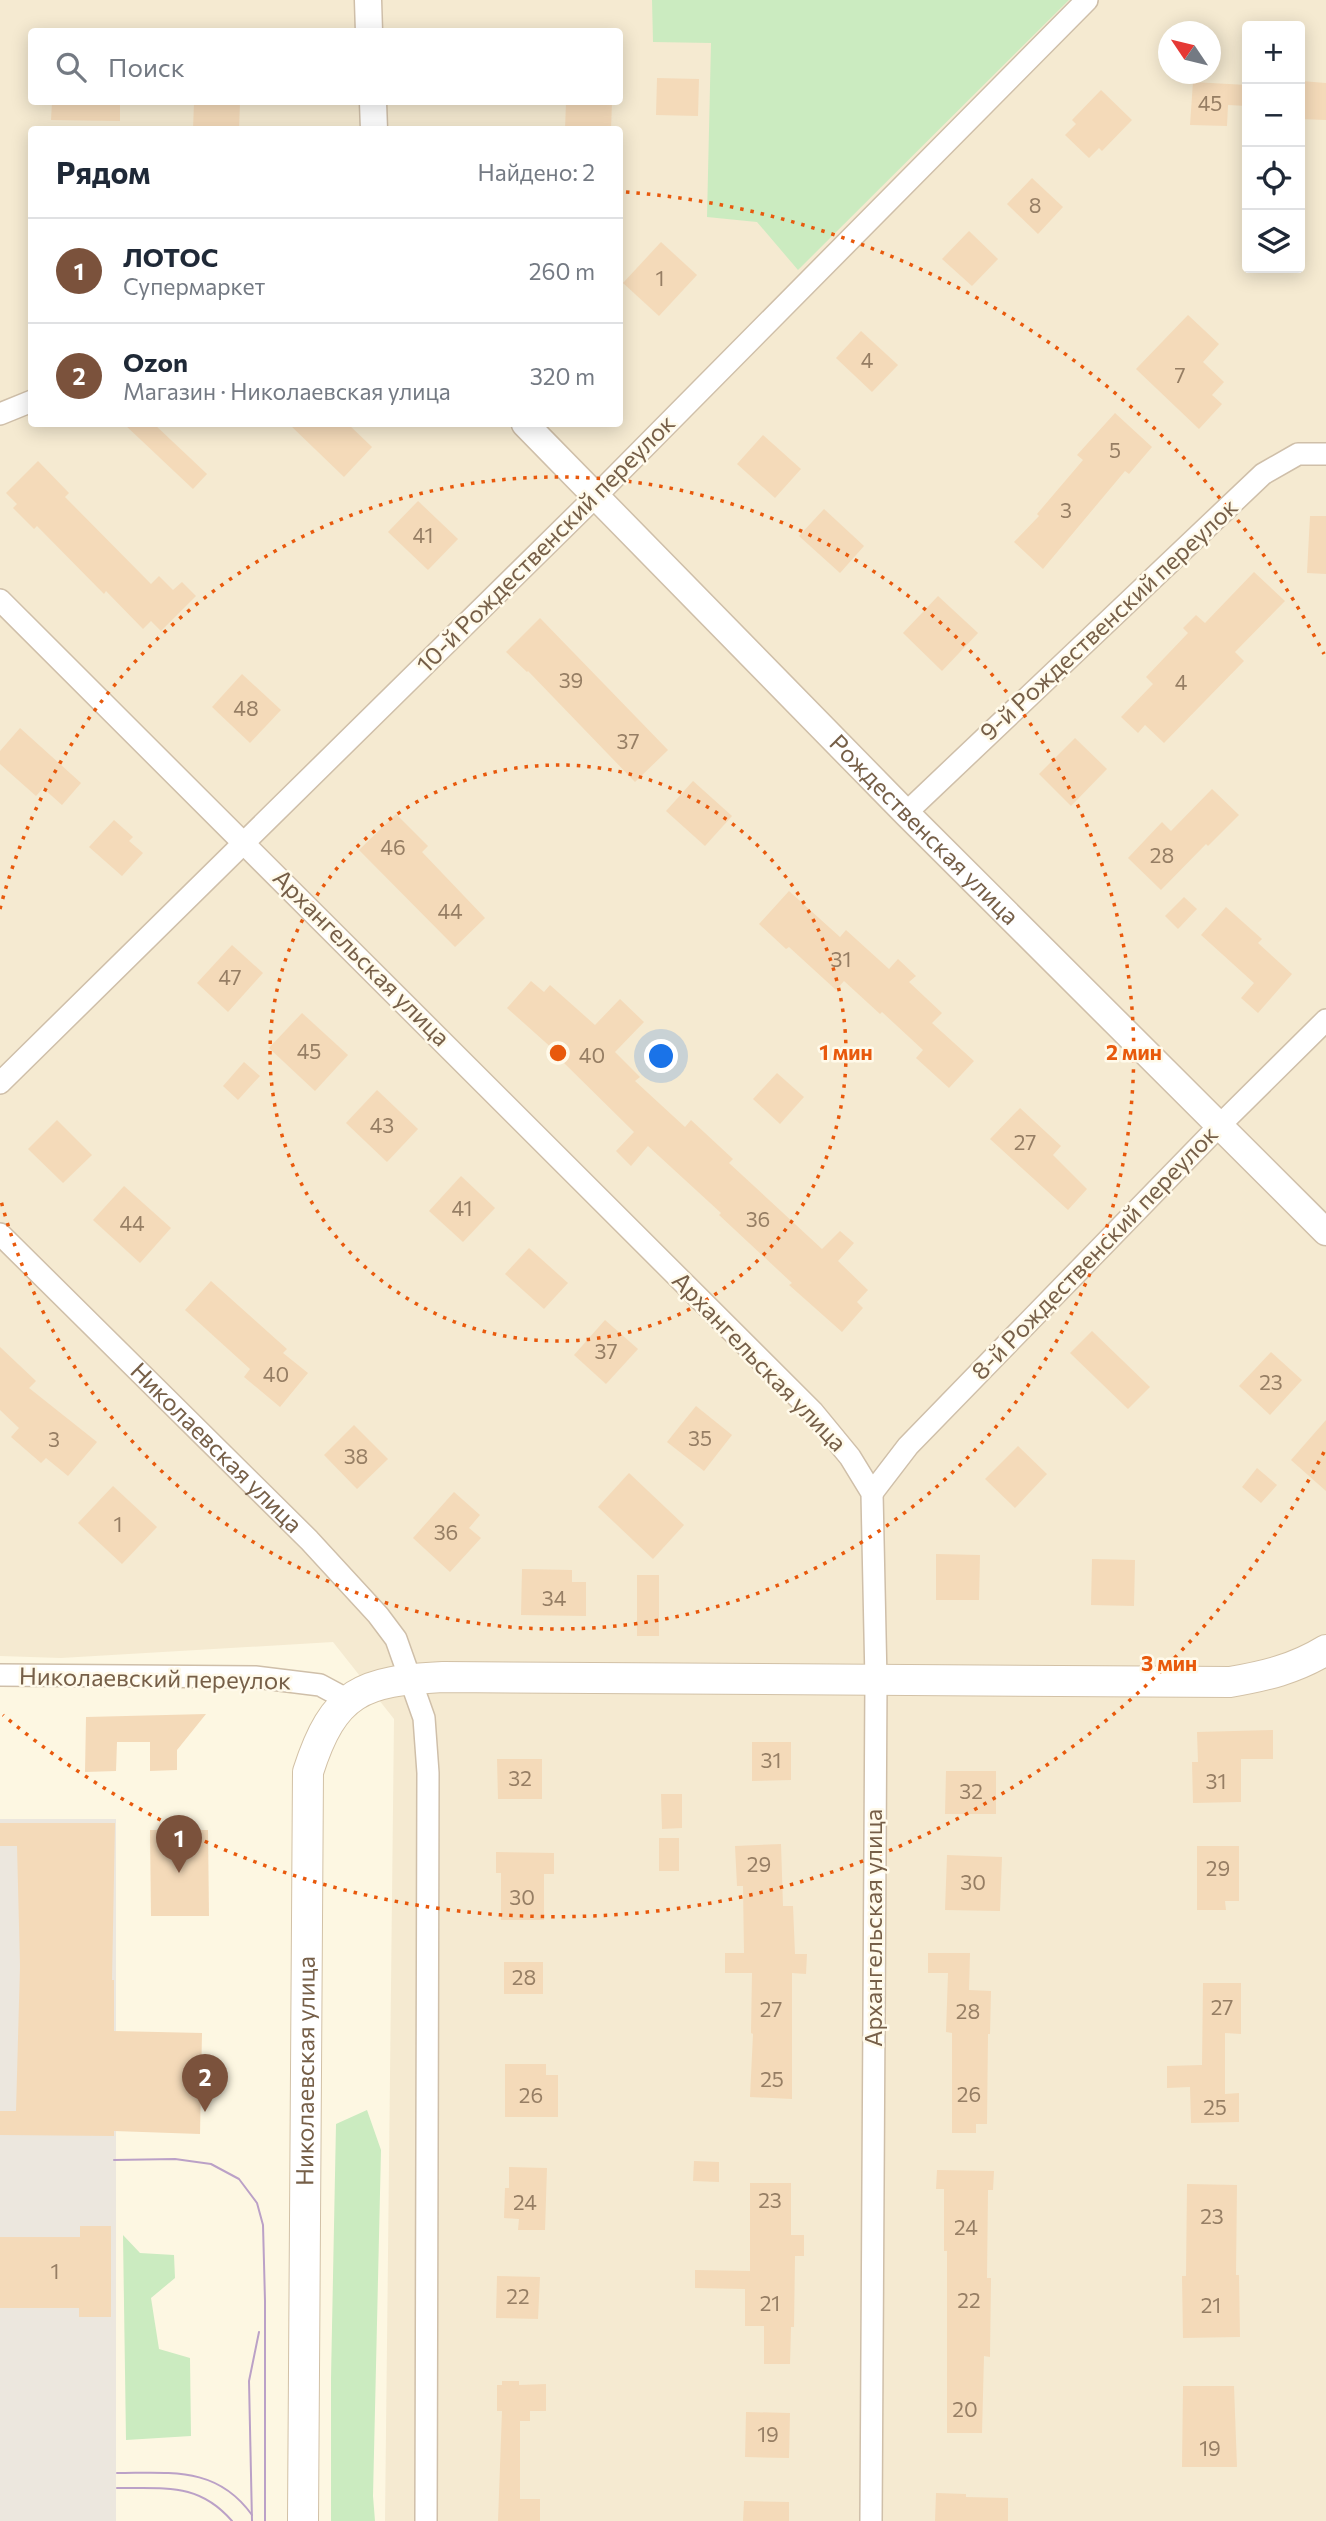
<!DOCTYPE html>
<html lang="ru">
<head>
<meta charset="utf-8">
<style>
	:root { --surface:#fff; --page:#f6f6f7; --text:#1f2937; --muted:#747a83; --line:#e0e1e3; --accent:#7b523c }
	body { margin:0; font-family:Commissioner,sans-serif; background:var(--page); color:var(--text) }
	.controls { position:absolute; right:21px; top:21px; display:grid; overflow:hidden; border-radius:7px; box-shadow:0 4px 18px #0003 }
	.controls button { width:63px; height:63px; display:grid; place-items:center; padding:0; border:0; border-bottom:2px solid var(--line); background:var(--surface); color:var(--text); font:35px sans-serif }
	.compass { position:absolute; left:1158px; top:21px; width:63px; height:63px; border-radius:50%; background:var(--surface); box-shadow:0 4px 18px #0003; rotate:305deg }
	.you { position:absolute; left:662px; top:1057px; width:24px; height:24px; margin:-18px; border:5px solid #fff; border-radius:50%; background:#1a73e8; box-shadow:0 0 0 10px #1a73e833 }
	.badge { display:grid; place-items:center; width:46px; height:46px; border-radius:50%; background:var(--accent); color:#fff; font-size:23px; font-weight:700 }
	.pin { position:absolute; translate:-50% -58px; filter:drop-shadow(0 2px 4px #0008) }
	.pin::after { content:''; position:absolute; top:37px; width:24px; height:21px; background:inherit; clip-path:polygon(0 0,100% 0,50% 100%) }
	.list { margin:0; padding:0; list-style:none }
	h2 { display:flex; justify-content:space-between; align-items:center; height:91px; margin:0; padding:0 28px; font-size:30px }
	h2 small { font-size:23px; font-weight:400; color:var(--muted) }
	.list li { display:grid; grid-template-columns:46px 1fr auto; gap:21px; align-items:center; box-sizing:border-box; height:105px; padding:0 28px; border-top:2px solid var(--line) }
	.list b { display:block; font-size:26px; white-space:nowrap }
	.list p { margin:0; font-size:23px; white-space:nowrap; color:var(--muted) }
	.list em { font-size:23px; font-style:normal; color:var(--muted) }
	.icon { flex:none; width:38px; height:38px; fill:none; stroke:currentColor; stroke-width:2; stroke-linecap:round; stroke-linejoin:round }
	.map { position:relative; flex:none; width:1326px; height:2521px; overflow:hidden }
	.search { position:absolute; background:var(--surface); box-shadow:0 4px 18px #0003; left:28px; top:28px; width:595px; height:77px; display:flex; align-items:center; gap:18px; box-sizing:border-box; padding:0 24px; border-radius:7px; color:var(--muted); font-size:26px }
	.panel { position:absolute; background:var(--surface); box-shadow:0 4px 18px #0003; left:28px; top:126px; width:595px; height:301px; border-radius:7px }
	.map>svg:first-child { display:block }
</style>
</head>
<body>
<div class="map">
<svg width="1326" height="2521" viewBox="0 0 1326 2521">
	<rect width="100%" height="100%" fill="#fdf7e2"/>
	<path fill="#f5ead1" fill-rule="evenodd" d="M0,0h1326v2521h-941l9,-802 -61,-77 -272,16 -61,-2zM1247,26h53v242h-53zM32,32h588v70h-588zM1168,32h42v42h-42zM32,130h588v294h-588z"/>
	<rect fill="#ece7de" x="0" y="1819" width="116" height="702"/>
	<g fill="#cbebc0">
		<path d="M652,0h417l-271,270 -41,-48 -50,-5 4,-174 -58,-1z"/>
		<path d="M367,2110l14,40 -8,346 2,25h-44v-143l5,-254z"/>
		<path d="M123,2235l17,18 34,2 1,23 -24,20 8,51 31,9 1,78 -65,4z"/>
	</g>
	<g fill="#f4dab9">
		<path d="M657,78l42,1 -1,37 -42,-1z"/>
		<path d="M1301,81l25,2v37l-26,-1z"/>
		<path d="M1193,82l54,3v21l-19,-1 -1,21 -37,-1z"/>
		<path d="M1101,90l31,30 -30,31 -3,-3 -10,10 -24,-23 11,-11 -4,-4z"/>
		<path d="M52,102h68v19l-69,-1z"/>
		<path d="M194,102h46l-1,28h-46z"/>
		<path d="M566,102h46l-1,28h-46z"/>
		<path d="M1032,178l31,29 -25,27 -31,-30z"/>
		<path d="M969,231l29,28 -26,27 -30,-27z"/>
		<path d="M661,242l36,33 -38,41 -36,-33z"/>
		<path d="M1188,315l31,29 -16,18 21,20 -12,13 10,9 -23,25 -63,-60z"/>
		<path d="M861,331l37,34 -26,27 -36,-34z"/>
		<path d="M1115,413l37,34 -23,27 -4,-3 -82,98 -29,-27 25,-26 -2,-2 46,-54 -6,-5z"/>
		<path d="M124,424h30l53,50 -14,15z"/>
		<path d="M289,424h59l24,23 -28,30z"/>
		<path d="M763,435l38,34 -26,29 -38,-34z"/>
		<path d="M38,461l31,32 -4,4 86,87 8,-8 14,14 9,-8 14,14 -35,35 -10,-10 -8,8 -37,-38 -2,3 -67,-68 -3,3 -21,-21 4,-4 -11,-11z"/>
		<path d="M418,501l40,38 -30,31 -40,-38z"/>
		<path d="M824,509l40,37 -24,27 -41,-37z"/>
		<path d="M1310,516h16v58l-19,-1z"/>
		<path d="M1254,572l31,29 -50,51 9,9 -80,82 -19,-18 -7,8 -17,-16 32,-33 -7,-7 42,-44 -5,-5 13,-13 9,8z"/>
		<path d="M938,596l40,37 -36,38 -39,-38z"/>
		<path d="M540,618l128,132 -33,32 -107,-111 -1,1 -21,-20z"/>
		<path d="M242,674l39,36 -31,33 -38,-36z"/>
		<path d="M20,728l61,55 -19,22 -19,-17 -7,8 -36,-32v-13z"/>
		<path d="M1075,738l32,31 -36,37 -32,-32z"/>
		<path d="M693,781l39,35 -27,30 -39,-35z"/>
		<path d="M1212,789l27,26 -31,31 -2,-2 -45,46 -33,-32 34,-36 9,9z"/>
		<path d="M396,814l32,32 -6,6 63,66 -30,29 -96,-97z"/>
		<path d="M114,820l19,17 -4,4 14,12 -21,23 -33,-29z"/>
		<path d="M789,891l51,46 6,-7 43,39 9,-10 18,17 -7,6 33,31 -10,10 42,38 -25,27 -33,-30 7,-8 -41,-38 -2,2 -36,-33 -8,9 -47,-43 -3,2 -27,-25z"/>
		<path d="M1184,897l13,12 -19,20 -13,-13z"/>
		<path d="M1226,907l36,32 -4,4 34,31 -34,39 -17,-15 13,-15 -53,-48z"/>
		<path d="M232,945l31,28 -35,39 -31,-29z"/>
		<path d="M531,981l13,11 6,-7 45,40 25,-26 24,23 -29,30 25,25 -5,4 50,46 6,-7 42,39 -4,4 93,86 18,-18 14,12 -16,18 30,29 -11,12 6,6 -21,24 -53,-47 3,-2 -73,-68 2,-2 -73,-67 -17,20 -15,-15 18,-19 -73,-72 2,-2 -56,-50z"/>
		<path d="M302,1013l46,42 -33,36 -46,-43z"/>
		<path d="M244,1062l16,14 -22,24 -15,-14z"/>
		<path d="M777,1073l27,24 -24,27 -27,-25z"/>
		<path d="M377,1090l41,39 -31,33 -41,-39z"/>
		<path d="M1020,1108l41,38 -8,9 34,34 -19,21 -78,-71z"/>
		<path d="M57,1120l35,35 -29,28 -35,-34z"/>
		<path d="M461,1176l34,32 -32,34 -34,-31z"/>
		<path d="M124,1186l47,42 -31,35 -47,-43z"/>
		<path d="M529,1248l39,35 -24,26 -39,-35z"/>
		<path d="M211,1281l76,68 -4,4 25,20 -28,34 -36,-30 6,-8 -65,-59z"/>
		<path d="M605,1320l33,29 -32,35 -32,-29z"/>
		<path d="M1092,1331l58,56 -22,22 -58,-56z"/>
		<path d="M0,1347l36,34 -7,7 68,54 -29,34 -22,-18 -5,5 -30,-26 8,-9 -19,-18z"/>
		<path d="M1271,1352l31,28 -32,35 -31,-29z"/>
		<path d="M696,1406l36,29 -28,36 -37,-29z"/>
		<path d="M1326,1420v71l-35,-31z"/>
		<path d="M354,1425l34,34 -31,30 -33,-34z"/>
		<path d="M1018,1446l29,28 -32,34 -30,-29z"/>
		<path d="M1257,1468l20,17 -16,18 -19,-16z"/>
		<path d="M629,1473l55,52 -31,34 -55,-52z"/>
		<path d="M113,1486l44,41 -35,37 -44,-41z"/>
		<path d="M454,1492l26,23 -11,13 12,10 -31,34 -37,-34z"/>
		<path d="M936,1554l44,1 -1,45h-43z"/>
		<path d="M1092,1559l43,1 -1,46 -43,-1z"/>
		<path d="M522,1569l50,1v12h14v34l-65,-1z"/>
		<rect x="637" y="1575" width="22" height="61"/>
		<path d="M206,1714l-29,36v20l-27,1v-29h-33l-1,29 -31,1 1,-55z"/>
		<path d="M1273,1730v29h-32v43l-48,1 -1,-41h6l-1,-30z"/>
		<path d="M752,1742h39v38l-39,1z"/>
		<path d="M497,1759h45v40h-44z"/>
		<path d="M946,1771h50v43h-51z"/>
		<path d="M661,1794h21v34l-20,1z"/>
		<path d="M0,1823h115l-3,157h2v51l88,2 -2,101 -86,-3v5l-114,-1v-24h16l4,-145 -3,-120h-17z"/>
		<path d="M150,1830h58l1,86h-58z"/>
		<rect x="659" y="1838" width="20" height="33"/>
		<path d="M781,1844l2,62h10l2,48h12l-1,20 -14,-1v126l-42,-2 3,-63 -2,-1 1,-60h-27v-20h19l-1,-67h-6l-2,-40z"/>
		<path d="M1197,1846h42v55h-14l1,9h-29z"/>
		<path d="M496,1852l58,1v21h-10v46h-43v-47h-5z"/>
		<path d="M947,1855l55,2 -2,54 -55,-1z"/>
		<path d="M928,1953h42l-1,37 22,1 -1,43h-2l-1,90h-11v9h-24v-100l-6,-1 2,-59h-20z"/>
		<rect x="504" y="1962" width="39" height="32"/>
		<path d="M1203,1983h38v51l-16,-1v61l14,-1v29l-48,1 -1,-36 -23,1v-22l35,-1z"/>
		<path d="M505,2064h41v11h12v42h-53z"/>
		<path d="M694,2161l25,1v20l-26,-1z"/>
		<path d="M509,2167l38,1 -2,62h-27l1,-11 -15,-1 1,-30h4z"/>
		<path d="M937,2170l57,1 -1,19h-5l-1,88h4l-1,79 -6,-1 -2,77h-35v-182h-3v-62h-8z"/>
		<path d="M750,2183h41v52h13v21h-9l-1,71h-3l-1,37h-26v-38h-19v-37l-50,-1v-18l55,1z"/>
		<path d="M1187,2184l50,1 -1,90h3l1,62 -57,1 -1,-62h4z"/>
		<path d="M80,2226h31v91h-32v-9h-79v-71h80z"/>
		<path d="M497,2276l43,1 -2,42 -42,-1z"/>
		<path d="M502,2381h17v4l27,-1v27h-16v10h-10v78h20v22h-42l4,-110h-5v-26h5z"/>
		<path d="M1183,2386h51l3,81h-55z"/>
		<path d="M746,2412l44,1 -1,45 -44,-1z"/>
		<path d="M936,2493l30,1v3l42,1v23h-73z"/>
		<path d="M744,2501l45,1v19h-46z"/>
	</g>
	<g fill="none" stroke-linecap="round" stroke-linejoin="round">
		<defs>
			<g id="minor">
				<path d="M0,414l32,-13"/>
				<path d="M0,600l813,812 37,45 22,36 4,188 -5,840"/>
				<path d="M906,813l357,-339 35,-20h28"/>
				<path d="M0,1083l596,-587 491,-496"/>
				<path id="s1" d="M0,1234l309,306 69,75 18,24 28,79 4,55 -2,748"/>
				<path d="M872,1493l36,-47 311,-320 107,-106"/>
				<path d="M0,1675l255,2 65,8 28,15"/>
			</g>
			<g id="tertiary">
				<path d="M368,0l1,32"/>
				<path d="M373,102l1,28"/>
				<path id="s2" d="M525,424l381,389 420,419"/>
			</g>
			<g id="secondary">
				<path id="s3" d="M303,2521l5,-749c26,-81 54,-91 135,-95l787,5c35,-6 65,-13 96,-32"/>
			</g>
		</defs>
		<use href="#minor" stroke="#cfbfa9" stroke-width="24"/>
		<use href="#tertiary" stroke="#cfbfa9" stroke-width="29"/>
		<use href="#secondary" stroke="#d2c1a6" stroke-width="32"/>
		<use href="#minor" stroke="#fff" stroke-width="21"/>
		<use href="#tertiary" stroke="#fff" stroke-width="26"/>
		<use href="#secondary" stroke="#fff" stroke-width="30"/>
		<g stroke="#bba1c7" stroke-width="2">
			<path d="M114,2160l61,-1 36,5 28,15 18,24 6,22 2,76v220"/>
			<path d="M117,2473c54,0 100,-7 135,42"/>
			<path d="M117,2488c48,1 81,-6 115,33"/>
			<path d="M252,2521l-3,-140 10,-49"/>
		</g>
	</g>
	<g fill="none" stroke="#e8590c" stroke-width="3.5" stroke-dasharray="3.5 7">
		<circle cx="558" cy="1053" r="288"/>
		<path d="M0 909A576 576 0 1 1 0 1197"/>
		<path d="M1324 1452A864 864 0 0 1 3 1715M626 192A864 864 0 0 1 1324 654"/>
	</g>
	<g text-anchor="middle" stroke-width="5" stroke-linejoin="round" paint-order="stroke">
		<g font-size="21" fill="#967e64">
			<text x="1210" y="111">45</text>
			<text x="1035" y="213">8</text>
			<text x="660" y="286">1</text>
			<text x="867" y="368">4</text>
			<text x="1180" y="383">7</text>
			<text x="1115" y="458">5</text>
			<text x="1066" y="518">3</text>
			<text x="423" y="543">41</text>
			<text x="571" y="688">39</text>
			<text x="1181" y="690">4</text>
			<text x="246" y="716">48</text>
			<text x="628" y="749">37</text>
			<text x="393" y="855">46</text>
			<text x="1162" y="863">28</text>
			<text x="450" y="919">44</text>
			<text x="841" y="967">31</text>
			<text x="230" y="985">47</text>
			<text x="309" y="1059">45</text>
			<text x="592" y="1063">40</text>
			<text x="382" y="1133">43</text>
			<text x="1025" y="1150">27</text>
			<text x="462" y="1216">41</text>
			<text x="758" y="1227">36</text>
			<text x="132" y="1231">44</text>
			<text x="606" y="1359">37</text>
			<text x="276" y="1382">40</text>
			<text x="1271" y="1390">23</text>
			<text x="700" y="1446">35</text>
			<text x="54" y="1447">3</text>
			<text x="356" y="1464">38</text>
			<text x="118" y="1532">1</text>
			<text x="446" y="1540">36</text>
			<text x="554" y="1606">34</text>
			<text x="771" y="1768">31</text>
			<text x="520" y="1786">32</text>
			<text x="1216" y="1789">31</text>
			<text x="971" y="1799">32</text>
			<text x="759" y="1872">29</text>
			<text x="1218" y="1876">29</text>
			<text x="973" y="1890">30</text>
			<text x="522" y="1905">30</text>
			<text x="524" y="1985">28</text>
			<text x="1222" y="2015">27</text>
			<text x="771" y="2017">27</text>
			<text x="968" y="2019">28</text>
			<text x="772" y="2087">25</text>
			<text x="969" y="2102">26</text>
			<text x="531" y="2103">26</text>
			<text x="1215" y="2115">25</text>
			<text x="770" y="2208">23</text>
			<text x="525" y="2210">24</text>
			<text x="1212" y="2224">23</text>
			<text x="966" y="2235">24</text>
			<text x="55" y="2279">1</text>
			<text x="518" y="2304">22</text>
			<text x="969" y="2308">22</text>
			<text x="770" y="2311">21</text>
			<text x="1211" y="2313">21</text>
			<text x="965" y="2417">20</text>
			<text x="768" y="2442">19</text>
			<text x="1210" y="2456">19</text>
		</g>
		<g font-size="24" fill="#765f48" stroke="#fffaea">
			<text transform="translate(546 544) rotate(-45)" y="8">10-й Рождественский переулок</text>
			<text transform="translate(1109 620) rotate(-43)" y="8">9-й Рождественский переулок</text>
			<text dy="8" stroke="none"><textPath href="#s2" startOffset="569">Рождественская улица</textPath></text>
			<text transform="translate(361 958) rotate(45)" y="8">Архангельская улица</text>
			<text transform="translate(1095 1253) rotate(-46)" y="8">8-й Рождественский переулок</text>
			<text transform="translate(759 1362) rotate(46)" y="8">Архангельская улица</text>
			<text dy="8" stroke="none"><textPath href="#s1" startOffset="304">Николаевская улица</textPath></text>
			<text transform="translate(155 1679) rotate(1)" y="8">Николаевский переулок</text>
			<text transform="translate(874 1928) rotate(-90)" y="8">Архангельская улица</text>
			<text dy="8" stroke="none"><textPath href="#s3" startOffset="450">Николаевская улица</textPath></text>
		</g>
	</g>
	<circle cx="558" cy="1053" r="10" fill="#e8590c" stroke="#fffaea" stroke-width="3.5"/>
	<g font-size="21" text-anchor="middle" font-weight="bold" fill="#e8590c" stroke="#fffaea" stroke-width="5" stroke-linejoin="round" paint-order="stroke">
		<text x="846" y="1060">1 мин</text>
		<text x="1134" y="1060">2 мин</text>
		<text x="1169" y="1671">3 мин</text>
	</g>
</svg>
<div class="controls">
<button>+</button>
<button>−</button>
<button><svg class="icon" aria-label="locate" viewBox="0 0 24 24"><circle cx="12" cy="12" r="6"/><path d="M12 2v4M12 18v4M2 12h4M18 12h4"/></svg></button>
<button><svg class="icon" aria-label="layers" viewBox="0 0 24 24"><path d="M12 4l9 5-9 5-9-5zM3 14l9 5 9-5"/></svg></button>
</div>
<svg class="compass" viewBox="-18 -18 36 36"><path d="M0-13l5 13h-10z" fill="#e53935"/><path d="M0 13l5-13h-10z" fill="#747a83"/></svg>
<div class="you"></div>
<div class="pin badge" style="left:179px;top:1873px">1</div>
<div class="pin badge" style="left:205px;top:2112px">2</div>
<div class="search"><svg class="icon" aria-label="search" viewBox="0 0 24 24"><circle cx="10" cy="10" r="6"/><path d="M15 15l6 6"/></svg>Поиск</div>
<section class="panel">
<h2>Рядом<small>Найдено: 2</small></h2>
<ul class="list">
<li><span class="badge">1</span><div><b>ЛОТОС</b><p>Супермаркет</p></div><em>260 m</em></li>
<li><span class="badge">2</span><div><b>Ozon</b><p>Магазин · Николаевская улица</p></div><em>320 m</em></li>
</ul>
</section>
</div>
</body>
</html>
